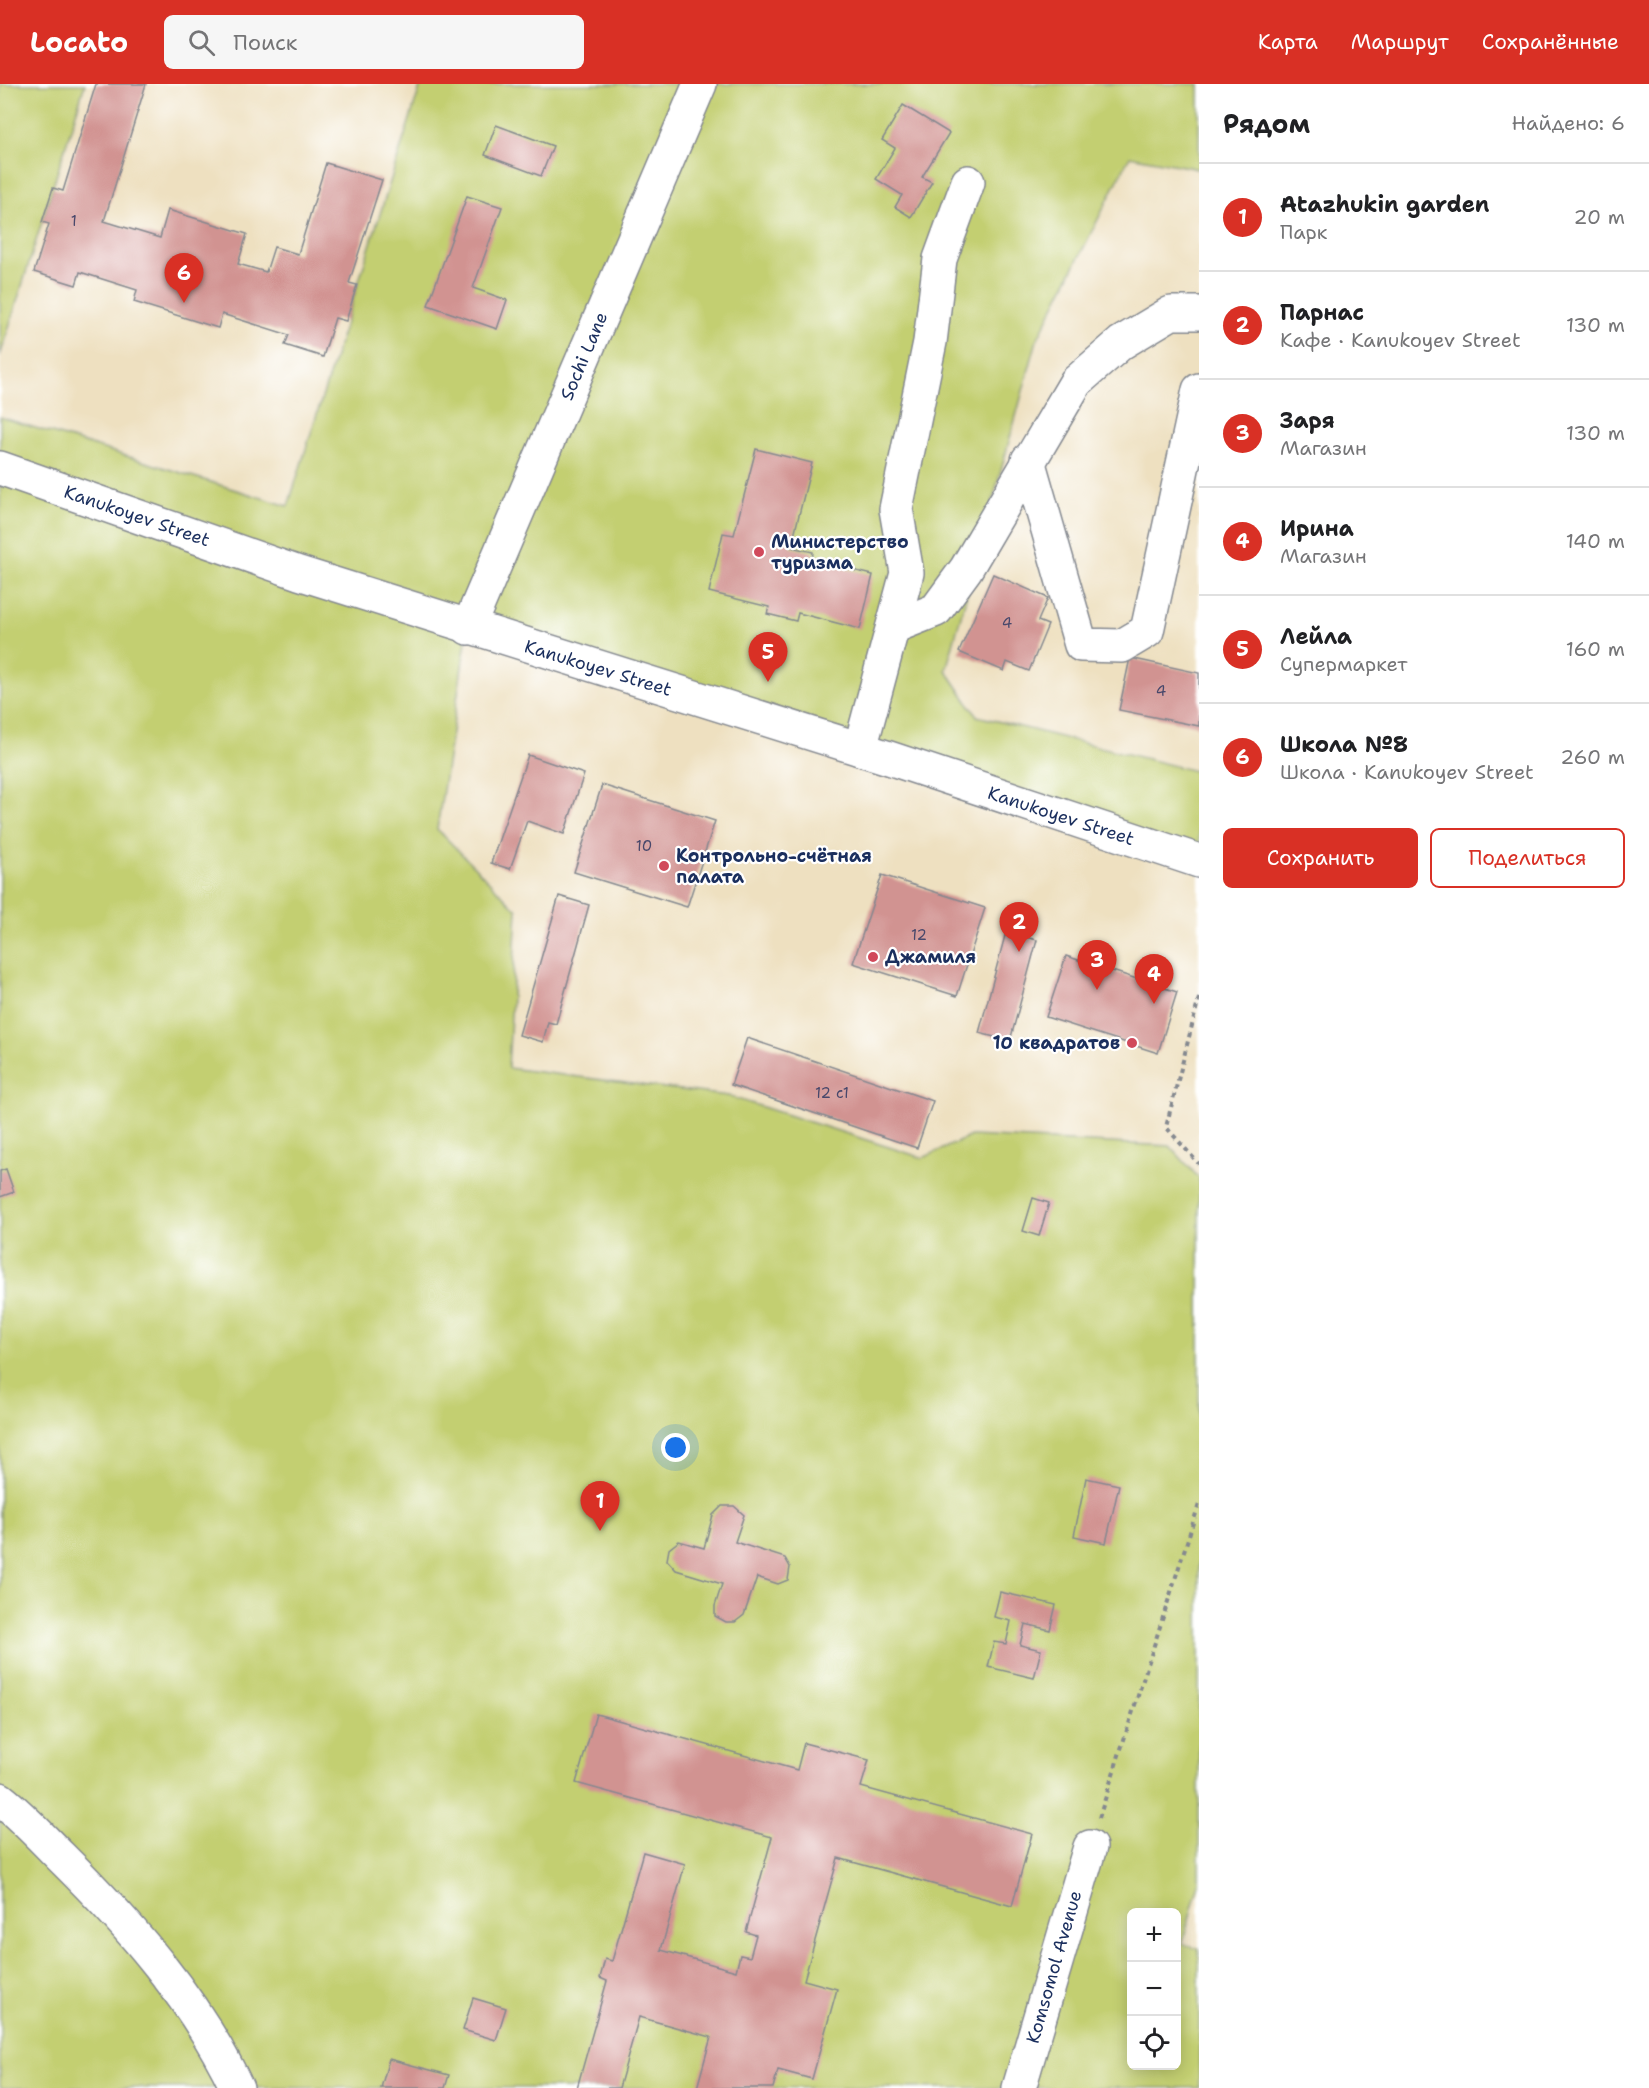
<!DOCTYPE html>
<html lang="ru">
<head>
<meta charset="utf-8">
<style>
	:root { --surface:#fff; --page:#f6f6f6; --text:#202124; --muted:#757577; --line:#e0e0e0; --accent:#d93025 }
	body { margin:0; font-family:"Shantell Sans",sans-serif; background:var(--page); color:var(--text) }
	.controls { position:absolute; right:18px; bottom:18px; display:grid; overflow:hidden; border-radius:9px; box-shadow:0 3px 15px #0003 }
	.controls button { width:54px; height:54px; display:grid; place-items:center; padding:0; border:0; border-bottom:2px solid var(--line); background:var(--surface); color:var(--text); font:30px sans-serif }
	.you { position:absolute; left:676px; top:1364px; width:21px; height:21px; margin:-15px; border:4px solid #fff; border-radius:50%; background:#1a73e8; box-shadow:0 0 0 9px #1a73e833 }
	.badge { display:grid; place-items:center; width:39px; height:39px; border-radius:50%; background:var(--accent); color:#fff; font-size:20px; font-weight:700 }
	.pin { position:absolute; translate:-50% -50px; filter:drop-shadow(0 2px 3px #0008) }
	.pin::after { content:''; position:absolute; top:32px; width:21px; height:18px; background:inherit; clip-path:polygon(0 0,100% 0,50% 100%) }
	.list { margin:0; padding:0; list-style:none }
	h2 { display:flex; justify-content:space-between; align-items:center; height:78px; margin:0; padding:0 24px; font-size:26px }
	h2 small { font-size:20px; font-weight:400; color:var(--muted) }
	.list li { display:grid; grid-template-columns:39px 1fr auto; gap:18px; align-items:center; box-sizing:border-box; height:108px; padding:0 24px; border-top:2px solid var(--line) }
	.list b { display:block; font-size:22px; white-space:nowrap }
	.list p { margin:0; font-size:20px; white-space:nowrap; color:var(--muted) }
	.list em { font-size:20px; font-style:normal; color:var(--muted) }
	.actions { display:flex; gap:12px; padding:18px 24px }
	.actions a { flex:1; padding:14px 0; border:2px solid var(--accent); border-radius:9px; text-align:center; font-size:21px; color:var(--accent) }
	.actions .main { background:var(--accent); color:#fff }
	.icon { flex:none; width:33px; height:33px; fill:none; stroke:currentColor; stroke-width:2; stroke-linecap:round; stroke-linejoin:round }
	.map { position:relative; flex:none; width:1199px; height:2004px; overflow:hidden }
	header { display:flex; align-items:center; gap:36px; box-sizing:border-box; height:84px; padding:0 30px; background:var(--accent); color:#fff }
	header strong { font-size:28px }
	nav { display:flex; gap:33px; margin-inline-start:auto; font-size:21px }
	.search { width:420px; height:54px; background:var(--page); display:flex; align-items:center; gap:15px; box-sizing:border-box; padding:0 21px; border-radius:9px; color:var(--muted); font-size:22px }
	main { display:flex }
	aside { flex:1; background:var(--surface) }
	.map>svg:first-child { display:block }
</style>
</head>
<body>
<header>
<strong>Locato</strong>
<div class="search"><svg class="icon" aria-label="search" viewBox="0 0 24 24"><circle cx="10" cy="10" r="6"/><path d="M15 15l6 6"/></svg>Поиск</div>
<nav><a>Карта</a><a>Маршрут</a><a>Сохранённые</a></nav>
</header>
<main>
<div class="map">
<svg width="1199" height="2004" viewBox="0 0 1199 2004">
	<rect width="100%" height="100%" fill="#fff"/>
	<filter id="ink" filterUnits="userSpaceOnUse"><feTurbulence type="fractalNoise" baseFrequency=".0167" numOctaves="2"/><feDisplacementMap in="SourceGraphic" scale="12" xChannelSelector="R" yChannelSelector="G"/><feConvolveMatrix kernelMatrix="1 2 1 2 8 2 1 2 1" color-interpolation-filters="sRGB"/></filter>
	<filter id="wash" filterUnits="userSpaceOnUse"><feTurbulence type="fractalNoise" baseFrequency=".008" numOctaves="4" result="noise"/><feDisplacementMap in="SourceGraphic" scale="24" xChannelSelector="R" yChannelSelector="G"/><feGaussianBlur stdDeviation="1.35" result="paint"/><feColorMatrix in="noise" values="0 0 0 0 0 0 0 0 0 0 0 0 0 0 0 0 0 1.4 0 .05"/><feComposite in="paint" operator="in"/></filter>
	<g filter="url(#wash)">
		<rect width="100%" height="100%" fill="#eee0c0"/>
		<g fill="#c3cf71" stroke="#6f7f68" stroke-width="1.5" fill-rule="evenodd">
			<path d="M0,0h85l-85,272z"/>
			<path d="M421,0h778v85l-69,-13 -93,184 -91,330 31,46 222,56v89l-731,-233 -31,201 80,81 -9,158 220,28 195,62 48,-22 199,10 29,32v706l-17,60 17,5v139h-1199v-1671l288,89zM1132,1828h44v154h-44z"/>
		</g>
		<g id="blocks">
			<g fill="#d19391">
				<path d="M96,0h50l-42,137 56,17 8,-28 79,24 -9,30 28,8 8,-25 24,7 28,-91 56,17 -33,103 8,2 -11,36 -11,-3 -12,39 -38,-12 4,-10 -67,-21 -4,14 -84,-26 3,-12 -57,-18 -4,13 -42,-13 15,-48 -7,-2 11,-34 10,3z"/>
				<path d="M903,21l46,28 -27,44 10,5 -21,35 -16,-10 7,-12 -26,-16 19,-31 -13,-8z"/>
				<path d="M496,41l57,21 -12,30 -56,-21z"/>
				<path d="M467,112l35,11 -29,81 34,12 -10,29 -69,-24z"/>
				<path d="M756,365l56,14 -21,84 22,5 -1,8 61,15 -13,54 -62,-16 -2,8 -29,-7 2,-7 -60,-15 14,-59 11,2z"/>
				<path d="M993,490l55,24 -10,23 10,4 -19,46 -22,-9 -3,9 -45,-19z"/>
				<path d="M1130,574l69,15v53l-80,-16z"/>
				<path d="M528,671l56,19 -20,60 -37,-13 -17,48 -19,-6z"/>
				<path d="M602,701l113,36 -28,86 -113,-35z"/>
				<path d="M882,791l103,33 -28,88 -104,-33z"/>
				<path d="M559,812l30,9 -33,119 -8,-2 -5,20 -24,-7z"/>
				<path d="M1006,848l31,8 -27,101 -31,-8z"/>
				<path d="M1066,872l111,36 -19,61 -112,-36z"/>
				<path d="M747,954l186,63 -16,47 -186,-63z"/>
				<path d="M6,1085l8,23 -14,5v-26z"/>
				<path d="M1033,1114l16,5 -10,33 -16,-5z"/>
				<path d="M1086,1394l33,7 -13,58 -32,-7z"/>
				<path d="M722,1422h12l10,9 -9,27 50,16 5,9 -2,13 -10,4 -21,-7 -13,38 -9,7h-9l-11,-6v-10l7,-22 -46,-14 -9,-10 2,-11 10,-8 25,7 9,-33z"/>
				<path d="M1000,1508l56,13 -6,25 -25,-6 -5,21 21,5 -7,28 -46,-11 6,-25 12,2 5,-23 -17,-4z"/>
				<path d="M596,1630l201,56 7,-27 65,17 -8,27 171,47 -20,72 -174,-48 -34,122 33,9 -25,90 -34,-9 -5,18h-76l14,-51 -72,-20 -20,71h-42l30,-107 -7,-3 5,-19 7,2 31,-109 42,12 -24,86 75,21 4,-16 10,2 6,-22 -10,-3 26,-95 -196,-54z"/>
				<path d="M473,1914l33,10 -10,32 -33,-10z"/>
				<path d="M389,1975l60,16 -4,13h-64z"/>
			</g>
		</g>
	</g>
	<g filter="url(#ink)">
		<use href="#blocks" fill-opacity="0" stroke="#84888f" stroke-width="1.5"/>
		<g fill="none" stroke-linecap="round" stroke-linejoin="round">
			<defs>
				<g id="minor">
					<path d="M1028,376l53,185 41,1 25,-15 52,-241"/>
					<path d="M0,384l299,105 590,185 310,103"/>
					<path d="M893,543l43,-17 30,-41 110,-187 45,-39 50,-30h28"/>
					<path d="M468,544l232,-544"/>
					<path d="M860,665l47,-176 -11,-64 34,-167 10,-83 28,-77"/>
					<path d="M0,1715c22,17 41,38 60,57 69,68 136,144 177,232"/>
					<path d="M1019,2004l71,-241"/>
				</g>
			</defs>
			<use href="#minor" stroke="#84888f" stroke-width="36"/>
			<g stroke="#84888f" stroke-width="4" stroke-dasharray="4.5 4.5" stroke-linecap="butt">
				<path d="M1199,914l-33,129 33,37"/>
				<path d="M1099,1734l100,-314"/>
			</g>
			<use href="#minor" stroke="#fff" stroke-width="33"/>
		</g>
	</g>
	<g fill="#d1495b" stroke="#fff" stroke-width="2">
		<circle cx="759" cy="468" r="6"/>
		<circle cx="664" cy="782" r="6"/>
		<circle cx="873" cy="873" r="6"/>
		<circle cx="1132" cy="959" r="6"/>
	</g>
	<g text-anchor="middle" stroke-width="4.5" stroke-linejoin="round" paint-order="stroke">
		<g font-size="15" fill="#48486b">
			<text x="74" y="142">1</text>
			<text x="1007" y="544">4</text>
			<text x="1161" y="612">4</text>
			<text x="644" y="767">10</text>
			<text x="919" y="856">12</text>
			<text x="832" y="1014">12 с1</text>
		</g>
		<g font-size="18" fill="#1b2f5e" stroke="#fff">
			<text transform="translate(584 272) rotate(-67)" y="6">Sochi Lane</text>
			<text transform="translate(137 432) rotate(19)" y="6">Kanukoyev Street</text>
			<text transform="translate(598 584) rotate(17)" y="6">Kanukoyev Street</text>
			<text transform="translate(1061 732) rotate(18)" y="6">Kanukoyev Street</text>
			<text transform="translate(1054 1883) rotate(-74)" y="6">Komsomol Avenue</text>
		</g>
		<g font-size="18" font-weight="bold" fill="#1b2f5e" stroke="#fff" text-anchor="start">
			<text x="771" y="464">Министерство<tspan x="771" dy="21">туризма</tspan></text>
			<text x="676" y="778">Контрольно-счётная<tspan x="676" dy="21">палата</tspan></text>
			<text x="885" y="879">Джамиля</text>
			<text x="1120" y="965" text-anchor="end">10 квадратов</text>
		</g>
	</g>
</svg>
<div class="controls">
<button>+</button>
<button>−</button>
<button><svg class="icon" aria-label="locate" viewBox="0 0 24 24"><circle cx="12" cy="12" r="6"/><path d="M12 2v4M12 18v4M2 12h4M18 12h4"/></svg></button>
</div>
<div class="you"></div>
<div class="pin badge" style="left:600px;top:1447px">1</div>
<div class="pin badge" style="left:1019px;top:868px">2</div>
<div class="pin badge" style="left:1097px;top:906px">3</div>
<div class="pin badge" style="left:1154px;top:920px">4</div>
<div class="pin badge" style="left:768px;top:598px">5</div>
<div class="pin badge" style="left:184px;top:219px">6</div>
</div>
<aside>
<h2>Рядом<small>Найдено: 6</small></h2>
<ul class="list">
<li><span class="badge">1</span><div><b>Atazhukin garden</b><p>Парк</p></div><em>20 m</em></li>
<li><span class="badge">2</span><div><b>Парнас</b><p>Кафе · Kanukoyev Street</p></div><em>130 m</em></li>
<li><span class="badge">3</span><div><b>Заря</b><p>Магазин</p></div><em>130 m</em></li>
<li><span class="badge">4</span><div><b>Ирина</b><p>Магазин</p></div><em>140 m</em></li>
<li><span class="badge">5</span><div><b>Лейла</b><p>Супермаркет</p></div><em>160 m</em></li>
<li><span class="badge">6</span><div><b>Школа №8</b><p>Школа · Kanukoyev Street</p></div><em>260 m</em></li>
</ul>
<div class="actions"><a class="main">Сохранить</a><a>Поделиться</a></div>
</aside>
</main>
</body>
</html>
